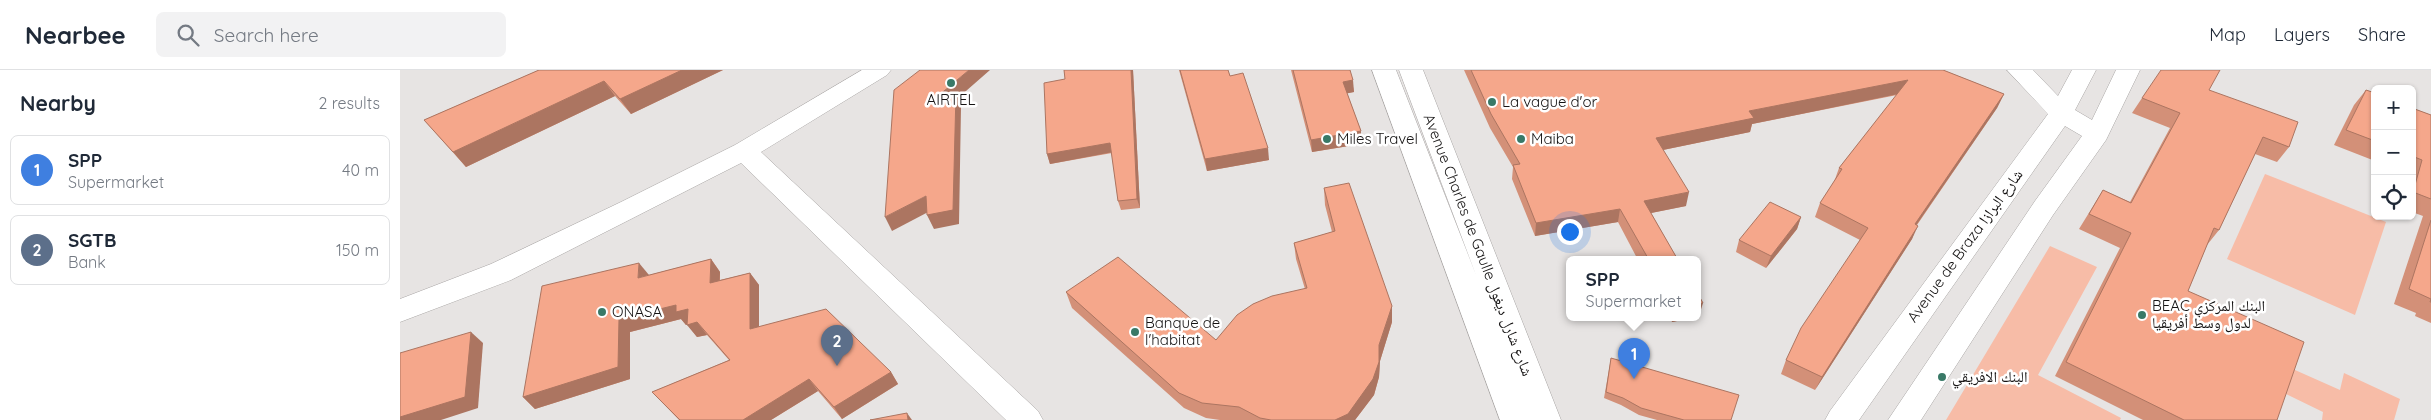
<!DOCTYPE html>
<html lang="en">
<head>
<meta charset="utf-8">
<style>
	:root { --surface:#fff; --page:#f2f2f3; --text:#1f2937; --muted:#747a83; --line:#e0e1e3; --accent:#397967 }
	body { margin:0; font-family:Quicksand,"Noto Naskh Arabic",sans-serif; background:var(--page); color:var(--text) }
	.controls { position:absolute; right:15px; top:15px; display:grid; overflow:hidden; border-radius:8px; box-shadow:0 1px 4px #0004 }
	.controls button { width:45px; height:45px; display:grid; place-items:center; padding:0; border:0; border-bottom:1px solid var(--line); background:var(--surface); color:var(--text); font:25px sans-serif }
	.you { position:absolute; left:1169px; top:161px; width:18px; height:18px; margin:-12px; border:4px solid #fff; border-radius:50%; background:#1a73e8; box-shadow:0 0 0 8px #1a73e833 }
	.badge { display:grid; place-items:center; width:32px; height:32px; border-radius:50%; background:var(--accent); color:#fff; font-size:16px; font-weight:700 }
	.pin { position:absolute; translate:-50% -41px; filter:drop-shadow(0 1px 2px #0008) }
	.pin::after { content:''; position:absolute; top:26px; width:18px; height:15px; background:inherit; clip-path:polygon(0 0,100% 0,50% 100%) }
	.popup { position:absolute; left:1166px; top:186px; width:135px; height:65px; box-sizing:border-box; display:grid; place-content:center; border-radius:8px; background:var(--surface); filter:drop-shadow(0 1px 4px #0005); font-size:16px; white-space:nowrap; color:var(--muted) }
	.popup b { font-size:19px; color:var(--text) }
	.popup::after { content:''; position:absolute; left:50%; top:100%; margin-left:-10px; border:10px solid transparent; border-top-color:var(--surface) }
	.list { margin:0; padding:0; list-style:none }
	h2 { display:flex; justify-content:space-between; align-items:center; height:65px; margin:0; padding:0 20px; font-size:21px }
	h2 small { font-size:16px; font-weight:400; color:var(--muted) }
	.list li { display:grid; grid-template-columns:32px 1fr auto; gap:15px; align-items:center; box-sizing:border-box; height:70px; margin:0 10px 10px; padding:0 10px; border:1px solid var(--line); border-radius:8px }
	.list b { display:block; font-size:19px; white-space:nowrap }
	.list p { margin:0; font-size:16px; white-space:nowrap; color:var(--muted) }
	.list em { font-size:16px; font-style:normal; color:var(--muted) }
	.icon { flex:none; width:28px; height:28px; fill:none; stroke:currentColor; stroke-width:2; stroke-linecap:round; stroke-linejoin:round }
	.map { position:relative; flex:none; width:2031px; height:350px; overflow:hidden }
	header { display:flex; align-items:center; gap:30px; box-sizing:border-box; height:70px; padding:0 25px; background:var(--surface); border-bottom:1px solid var(--line) }
	header strong { font-size:24px }
	nav { display:flex; gap:28px; margin-inline-start:auto; font-size:18px }
	.search { width:350px; height:45px; background:var(--page); display:flex; align-items:center; gap:12px; box-sizing:border-box; padding:0 18px; border-radius:8px; color:var(--muted); font-size:19px }
	main { display:flex }
	aside { flex:1; background:var(--surface) }
	.map>svg:first-child { display:block }
</style>
</head>
<body>
<header>
<strong>Nearbee</strong>
<div class="search"><svg class="icon" aria-label="search" viewBox="0 0 24 24"><circle cx="10" cy="10" r="6"/><path d="M15 15l6 6"/></svg>Search here</div>
<nav><a>Map</a><a>Layers</a><a>Share</a></nav>
</header>
<main>
<aside>
<h2>Nearby<small>2 results</small></h2>
<ul class="list">
<li><span class="badge" style="background:#3f7fe0">1</span><div><b>SPP</b><p>Supermarket</p></div><em>40 m</em></li>
<li><span class="badge" style="background:#5c6f8a">2</span><div><b>SGTB</b><p>Bank</p></div><em>150 m</em></li>
</ul>
</aside>
<div class="map">
<svg width="2031" height="350" viewBox="0 0 2031 350">
	<rect width="100%" height="100%" fill="#e7e4e3"/>
	<g fill="#f7bca7">
		<path d="M1865,104l121,48 -31,93 -128,-56z"/>
		<path d="M1650,176l47,21 -59,108 83,43 -1,2h-174z"/>
		<path d="M1886,296l54,24 4,-17 56,26 -6,21h-72l1,-8 -45,-22z"/>
	</g>
	<g fill="none" stroke-linecap="round" stroke-linejoin="round">
		<defs>
			<g id="secondary">
				<path d="M462,0h29l-4,5 -126,77 277,259 5,9h-37l-265,-257 -230,117 -111,42v-23l91,-35 130,-62 114,-57z"/>
				<path d="M1607,0h26l25,26 14,-26h24l-21,40 17,10 24,-50h24l-34,70 -53,75 -132,205h-33l147,-219 47,-65 -17,-10 -206,294h-34l5,-9 218,-297z"/>
			</g>
			<path id="primary" d="M972,0h24l80,205 -77,-205h24l138,350h-61z"/>
		</defs>
		<use href="#secondary" stroke="#a8a5a4" stroke-width="1"/>
		<use href="#primary" stroke="#a8a5a4" stroke-width="1"/>
		<use href="#secondary" fill="#fff" fill-rule="evenodd"/>
		<use href="#primary" fill="#fff" fill-rule="evenodd"/>
	</g>
	<g fill="#d39078">
		<path d="M139,0h184l-92,44 -16,-18 -149,71 -42,-47z"/>
		<path d="M664,0h69l7,138 -19,2 -3,-9 -6,-48 -62,11 -3,-10 18,-75z"/>
		<path d="M779,0h49l2,6 39,84 -62,11z"/>
		<path d="M891,0h59l4,22 -7,1 14,38v13l-49,8z"/>
		<path d="M1064,0h479l61,24 -7,14 -80,117 -5,14 -97,151 -34,-16 5,-14 74,-120 -45,-23 5,-14 14,-21 5,-14 58,-73 -145,29 -2,8 -87,18 23,56 -35,7 27,47h-40l-20,-38 -83,14 -23,-57 1,-12 -23,-39z"/>
		<path d="M1809,20l80,57 -12,15 -22,-8 -36,76 -12,15 -19,46 89,129h-134l-88,-44 65,-128 -41,-19 24,-39 27,12 40,-74 -38,-15 10,-15z"/>
		<path d="M1966,20l9,3v68l-41,-16 20,-40z"/>
		<path d="M2012,38l19,7v208l-16,-7 1,-3 -22,-9 29,-88 -11,-4z"/>
		<path d="M924,118l68,118v16l-12,39 -1,16 -5,18 -19,25h-135l-14,-2 -22,-10 -112,-100 -6,-16 150,48 89,-51 -9,-30 -2,-16 38,-11 -7,-27z"/>
		<path d="M1401,147l-4,12 -31,39 -30,-16 3,-12z"/>
		<path d="M311,189l9,13v8l30,-7 9,12v42l132,45 7,12 -56,35 -24,-28 -47,29h-92l-27,-28 77,-32 -22,-25 -10,2 -10,-13 -1,1 -5,-6 -51,13v47l-95,30 -12,-12 126,-122z"/>
		<path d="M1270,248h22l-20,4z"/>
		<path d="M1211,288l120,62h-74l-18,-5 -18,-10 -17,-7z"/>
	</g>
	<g fill="#ac7561">
		<path d="M282,0h41l-92,44 -11,-15z"/>
		<path d="M569,0h21l-32,28 3,9 -2,117 -25,5 -7,-14 11,-119z"/>
		<path d="M731,0h2l7,138 -3,-9z"/>
		<path d="M953,10l1,12 -10,2 -1,-12z"/>
		<path d="M1508,10l-5,13 -151,31 -2,8 -97,20 3,-14 93,-27z"/>
		<path d="M204,11l11,15 -149,71 -13,-15z"/>
		<path d="M1604,24l-7,14 -89,129 7,-13z"/>
		<path d="M961,61v13l-49,8 -1,-12z"/>
		<path d="M710,73l3,9 -63,12 -3,-10z"/>
		<path d="M868,78l1,12 -62,11 -2,-12z"/>
		<path d="M1289,122l-3,14 -45,9 3,-14z"/>
		<path d="M526,126l6,14 -40,21 -7,-14z"/>
		<path d="M1220,139l-2,13 -83,14 1,-13z"/>
		<path d="M1401,147l-4,12 -31,39 5,-12z"/>
		<path d="M1518,156l-6,13 -97,151 7,-13z"/>
		<path d="M311,189l9,13 -1,23 -9,-12z"/>
		<path d="M239,193l10,12 -11,3z"/>
		<path d="M350,203l9,12v57l-9,-13z"/>
		<path d="M1303,233l-4,13 -1,1v-13z"/>
		<path d="M276,235l12,4 9,13 -11,3 -5,-6 -51,13v47l-95,30 -12,-12 96,-78z"/>
		<path d="M992,236v16l-12,39 -1,16 -5,18 -19,25h-20l44,-75z"/>
		<path d="M1273,248h19l-20,4z"/>
		<path d="M297,252l10,13 -10,2 -10,-12z"/>
		<path d="M71,262l12,11 -5,65 -37,12h-41v-3z"/>
		<path d="M491,302l7,12 -56,35 -8,-12z"/>
		<path d="M409,309l9,12 -47,29h-28z"/>
		<path d="M507,343l5,7h-4z"/>
	</g>
	<g fill="#f5a78b" stroke="#ac7561">
		<path d="M139,0h143l-62,29 -16,-18 -151,71 -29,-32z"/>
		<path d="M520,0h49l-31,26 18,-3 -3,117 -26,5 -1,-19 -41,21 9,-127z"/>
		<path d="M664,0h67l6,129 -19,2 -8,-58 -63,11 -3,-71 21,-4z"/>
		<path d="M780,0h48l2,6 13,-3 25,75 -63,11z"/>
		<path d="M893,0h57l3,10 -10,2 18,49 -50,9z"/>
		<path d="M1071,0h472l61,24 -89,130 3,2 -96,151 -36,-17 15,-32 67,-100 -48,-25 22,-34 -3,-1 69,-88 -159,31 5,7 -98,20 33,54 -45,9 34,59h-29l-29,-51 -84,14 -23,-58 7,-1 -29,-50z"/>
		<path d="M1761,0h59l-11,20 89,32 -9,25 -26,-10 -44,93 -5,-2 -26,63 116,51 -27,78h-93l-118,-58 65,-129 -42,-19 14,-24 28,13 49,-90 -38,-15z"/>
		<path d="M1966,20l9,3v48l-29,-11z"/>
		<path d="M2012,38l19,7v84l-18,-7 9,-32 -10,-4z"/>
		<path d="M949,113l43,123 -13,39v17l-6,17 -25,35 -13,6h-64l-11,-2 -21,-11 -37,-4 -23,-10 -113,-101 52,-35 98,83 21,-25 16,-11 19,-8 35,-8 -13,-45 41,-12 -11,-43z"/>
		<path d="M1370,132l31,15 -30,39 -32,-16z"/>
		<path d="M2031,150v82h-1l1,-3 -22,-10z"/>
		<path d="M311,189l-1,24 40,-10v56l76,-20 65,63 -57,35 -25,-28 -66,41h-63l-28,-28 78,-32 -33,-38 -10,3 1,-16 -12,3v-7l-57,14 -1,48 -95,30 19,-111 97,-23 -1,15z"/>
		<path d="M1298,224l5,9 -5,1z"/>
		<path d="M71,262l-6,65 -65,20v-64z"/>
		<path d="M1211,288l128,37 -8,25h-47l-43,-12 -18,-10 -17,-6z"/>
		<path d="M507,343l1,7h-38z"/>
	</g>
	<g fill="#397967" stroke="#fff" stroke-width="2">
		<circle cx="551" cy="13" r="5"/>
		<circle cx="1092" cy="32" r="5"/>
		<circle cx="927" cy="69" r="5"/>
		<circle cx="1121" cy="69" r="5"/>
		<circle cx="202" cy="242" r="5"/>
		<circle cx="1742" cy="245" r="5"/>
		<circle cx="735" cy="262" r="5"/>
		<circle cx="1542" cy="307" r="5"/>
	</g>
	<g text-anchor="middle" stroke-width="5" stroke-linejoin="round" paint-order="stroke">
		<g font-size="15" fill="#151313" stroke="#fff" text-anchor="start">
			<text x="551" y="35" text-anchor="middle">AIRTEL</text>
			<text x="1102" y="37">La vague d'or</text>
			<text x="937" y="74">Miles Travel</text>
			<text x="1131" y="74">Maiba</text>
			<text x="1752" y="241">BEAC البنك المركزي<tspan x="1752" dy="17">لدول وسط أفريقيا</tspan></text>
			<text x="212" y="247">ONASA</text>
			<text x="745" y="258">Banque de<tspan x="745" dy="17">l'habitat</tspan></text>
			<text x="1552" y="312">البنك الافريقي</text>
		</g>
		<g font-size="15" fill="#151313" stroke="#fff">
			<text transform="translate(1078 175) rotate(69)" y="5">Avenue Charles de Gaulle شارع شارل ديغول</text>
			<text transform="translate(1565 176) rotate(-54)" y="5">Avenue de Braza شارع البرازا</text>
		</g>
	</g>
</svg>
<div class="controls">
<button>+</button>
<button>−</button>
<button><svg class="icon" aria-label="locate" viewBox="0 0 24 24"><circle cx="12" cy="12" r="6"/><path d="M12 2v4M12 18v4M2 12h4M18 12h4"/></svg></button>
</div>
<div class="you"></div>
<div class="pin badge" style="left:1234px;top:309px;background:#3f7fe0">1</div>
<div class="popup"><b>SPP</b>Supermarket</div>
<div class="pin badge" style="left:437px;top:296px;background:#5c6f8a">2</div>
</div>
</main>
</body>
</html>
